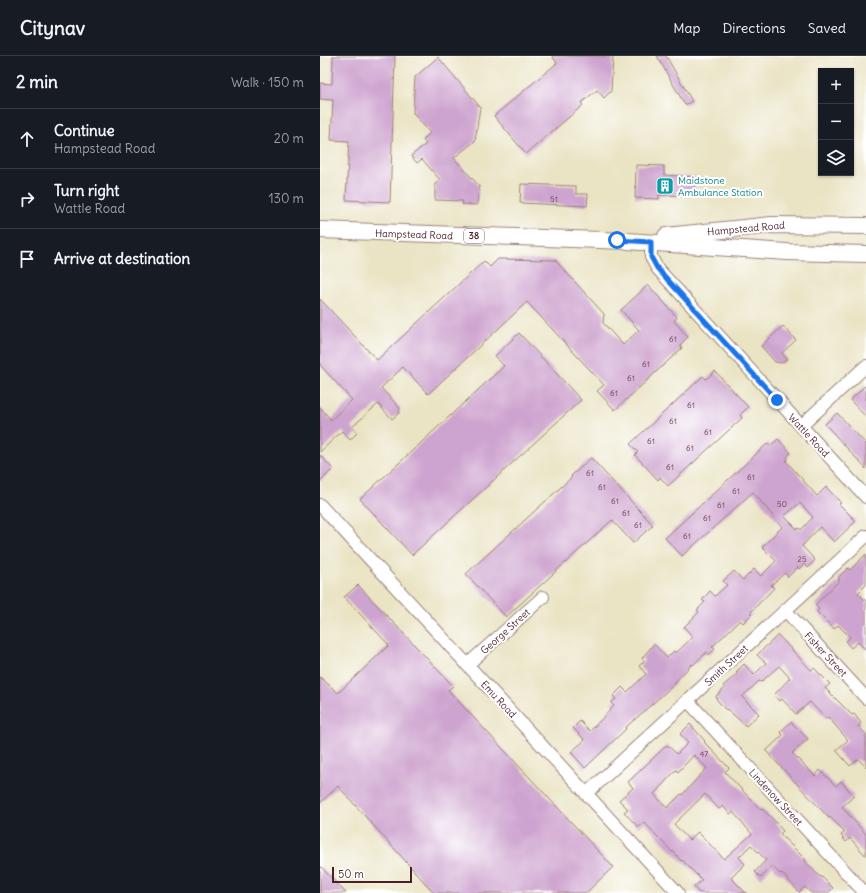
<!DOCTYPE html>
<html lang="en">
<head>
<meta charset="utf-8">
<style>
	:root { --surface:#171b24; --page:#20242c; --text:#f1f3f6; --muted:#9ea1a6; --line:#363941 }
	body { margin:0; font-family:Delius,sans-serif; background:var(--page); color:var(--text) }
	.controls { position:absolute; right:12px; top:12px; display:grid; overflow:hidden; border-radius:0px; box-shadow:0 1px 3px #0004 }
	.controls button { width:36px; height:36px; display:grid; place-items:center; padding:0; border:0; border-bottom:1px solid var(--line); background:var(--surface); color:var(--text); font:20px sans-serif }
	.scale { position:absolute; left:12px; bottom:10px; width:80px; box-sizing:border-box; padding-left:4px; border:2px solid #4a1f2b; border-top:0; font-size:11px; line-height:14px; white-space:nowrap; color:#4a1f2b; -webkit-text-stroke:3px #fff; paint-order:stroke }
	.stop { position:absolute; width:12px; height:12px; margin:-9px; border:3px solid #1a73e8; border-radius:50%; background:#fff }
	.stop.end { background:#1a73e8; border-color:#fff; box-shadow:0 1px 4px #0008 }
	.list { margin:0; padding:0; list-style:none }
	h2 { display:flex; justify-content:space-between; align-items:center; height:52px; margin:0; padding:0 16px; font-size:17px }
	h2 small { font-size:13px; font-weight:400; color:var(--muted) }
	.list li { display:grid; grid-template-columns:26px 1fr auto; gap:12px; align-items:center; box-sizing:border-box; height:60px; padding:0 16px; border-top:1px solid var(--line) }
	.list b { display:block; font-size:15px; white-space:nowrap }
	.list p { margin:0; font-size:13px; white-space:nowrap; color:var(--muted) }
	.list em { font-size:13px; font-style:normal; color:var(--muted) }
	.icon { flex:none; width:22px; height:22px; fill:none; stroke:currentColor; stroke-width:2; stroke-linecap:round; stroke-linejoin:round }
	.map { position:relative; flex:none; width:546px; height:837px; overflow:hidden }
	header { display:flex; align-items:center; gap:24px; box-sizing:border-box; height:56px; padding:0 20px; background:var(--surface); border-bottom:1px solid var(--line) }
	header strong { font-size:19px }
	nav { display:flex; gap:22px; margin-inline-start:auto; font-size:14px }
	main { display:flex }
	aside { flex:1; background:var(--surface) }
	.map>svg:first-child { display:block }
</style>
</head>
<body>
<header>
<strong>Citynav</strong>
<nav><a>Map</a><a>Directions</a><a>Saved</a></nav>
</header>
<main>
<aside>
<h2>2 min<small>Walk · 150 m</small></h2>
<ul class="list">
<li><svg class="icon" aria-label="ahead" viewBox="0 0 24 24"><path d="M12 20V5M6 11l6-6 6 6"/></svg><div><b>Continue</b><p>Hampstead Road</p></div><em>20 m</em></li>
<li><svg class="icon" aria-label="right" viewBox="0 0 24 24"><path d="M7 20v-9h11M14 6l5 5-5 5"/></svg><div><b>Turn right</b><p>Wattle Road</p></div><em>130 m</em></li>
<li><svg class="icon" aria-label="arrive" viewBox="0 0 24 24"><path d="M6 21V4h12l-3 4 3 4H6"/></svg><div><b>Arrive at destination</b></div></li>
</ul>
</aside>
<div class="map">
<svg width="546" height="837" viewBox="0 0 546 837">
	<rect width="100%" height="100%" fill="#fff"/>
	<filter id="ink" filterUnits="userSpaceOnUse"><feTurbulence type="fractalNoise" baseFrequency=".025" numOctaves="2"/><feDisplacementMap in="SourceGraphic" scale="8" xChannelSelector="R" yChannelSelector="G"/><feConvolveMatrix kernelMatrix="1 2 1 2 8 2 1 2 1" color-interpolation-filters="sRGB"/></filter>
	<filter id="wash" filterUnits="userSpaceOnUse"><feTurbulence type="fractalNoise" baseFrequency=".012" numOctaves="4" result="noise"/><feDisplacementMap in="SourceGraphic" scale="16" xChannelSelector="R" yChannelSelector="G"/><feGaussianBlur stdDeviation="0.9" result="paint"/><feColorMatrix in="noise" values="0 0 0 0 0 0 0 0 0 0 0 0 0 0 0 0 0 1.4 0 .05"/><feComposite in="paint" operator="in"/></filter>
	<g filter="url(#wash)">
		<rect width="100%" height="100%" fill="#eae4c5"/>
		<g id="blocks">
			<g fill="#cda3cf" fill-rule="evenodd">
				<path d="M13,0h62l-5,146 -44,-2 3,-59 -18,-1 2,-40 -13,-1v-16l12,1z"/>
				<path d="M232,0h61l-2,35 -7,7 -7,-8 -16,13 2,2 -57,49 -32,-38 63,-53z"/>
				<path d="M337,0h9l26,45 -7,4z"/>
				<path d="M118,1l42,50 -5,34 -21,17 25,28 -2,19 -15,-1 1,-3 -28,-1v-16l5,-4 -18,-21 -5,4 -6,-7 15,-12 -3,-4 7,-7 -17,-20 2,-36z"/>
				<path d="M316,109l28,1v9l31,2 -1,19 -35,-1v4l-24,-1z"/>
				<path d="M201,128l55,2v8h12l-1,12 -67,-3z"/>
				<path d="M178,203l57,1 49,54 -1,9 20,22 16,-15 -18,-20 27,-25 29,32 -3,4 14,16 -8,8 2,3 -67,62 -18,-19 7,-6 -77,-83 -99,92 -25,-27 -22,21 19,20 -1,5 -7,6 -14,-15 -26,23 5,6 -7,7 -8,-9 -22,21v-45l11,13 21,-20 -32,-35v-66l57,61 107,-99 6,6z"/>
				<path d="M463,270l13,14 -14,13 5,6 -5,4 -7,-1 -14,-16z"/>
				<path d="M199,277l62,67 -169,155 -52,-56 144,-133 -9,-10z"/>
				<path d="M395,315l33,36 -8,8 2,3 -74,68 -8,-9 -2,3 -23,-25 3,-3 -8,-8 73,-68 3,3z"/>
				<path d="M546,329v32l-16,-17z"/>
				<path d="M517,357l29,31v25l-41,-45z"/>
				<path d="M458,383l13,14 -4,4 1,2 -2,2 31,35 9,-9 15,16 -2,1 17,17 -22,21 -14,-15 -18,19 13,14 -7,8 -4,-4 -5,5 -1,-2 -10,10 -3,-4 -14,12 3,3 -24,25 2,1 -9,9 -3,-3 -28,27 3,2 -6,6 -2,-3 -14,13 -1,-1 -17,18 1,1 -51,45 1,1 -41,39 -14,-16 14,-12 -12,-12 7,-7 10,10 24,-25 -3,-3 5,-4 -3,-3 9,-9 5,5 19,-18 -7,-8 5,-5 -2,-3 12,-14 13,14 7,-7 2,2 17,-16 -9,-10 15,-15 -2,-2 8,-8 -3,-2 8,-9 5,5 12,-11 -4,-4 11,-10 9,9 11,-11 7,7 15,-15 -14,-14 20,-20 -29,-35 -71,64 -17,-18 103,-95 2,3zM480,447l13,14 -12,13 -2,-2 -2,1 -13,-13z"/>
				<path d="M0,399l13,14 -13,13z"/>
				<path d="M271,402l62,67 -20,18 -21,-23 -106,97 -40,-43 106,-97 -1,-1z"/>
				<path d="M546,498v31l-8,8 8,8v49l-8,-8 -7,6 -5,-6 4,-5 -12,-12 -4,4 -17,-17 2,-3 -4,-4 25,-25 -2,-2 10,-10 2,2z"/>
				<path d="M38,529l95,101 -5,4 165,177 -27,26h-152l-96,-107 -18,17v-126l18,16 51,-48 -45,-48z"/>
				<path d="M458,579l33,35 3,-2 16,16 -5,4 27,27 2,-1 7,9 -3,3 8,8v33l-8,-8 -8,7 -14,-16 12,-10 -20,-23 -2,2 -16,-17 -14,12 -14,-15 -3,2 -5,-6 16,-17 -11,-12 -18,16 -2,-1 -17,16 17,17 -13,12 -18,-16 -3,-1 -8,-9 -1,-4 9,-8 -2,-2 15,-13 -2,-1 8,-8 10,11 12,-12 -9,-8z"/>
				<path d="M471,666l17,17 -16,14 23,23 5,-6 16,16 5,-5 13,15 -12,11 24,27v22l-16,-18 -4,4 -5,-7 4,-3 -15,-15 -1,1 -63,-67 17,-16 -3,-3z"/>
				<path d="M370,668l15,17 -1,1 25,26 -4,4 36,38 1,-1 10,9 11,13 -3,3 26,26 -1,1 15,16 1,-1 12,12 -5,5h-17l-6,-6 -6,5 -17,-19 -2,1 -8,-8 -11,12 -6,-6 11,-12 -15,-15 -12,12 6,7 -14,14 15,15h-47l-5,-6 8,-7 -20,-20 -1,1 -8,-10 -1,1 -28,-30 -6,5 -14,-15 4,-3 -9,-9 14,-12 -5,-6 39,-37 10,9 11,-11 -8,-9zM374,699l13,13 -25,27 -1,-1 -14,14 -13,-14 22,-24 2,2zM385,738l14,15 4,-3 7,8 3,-2 19,22 -28,25 -26,-27 -9,8 -15,-16z"/>
				<path d="M0,810l26,27h-26z"/>
			</g>
		</g>
	</g>
	<g filter="url(#ink)">
		<use href="#blocks" fill-opacity="0" stroke="#9a8278" stroke-width="1"/>
		<g fill="none" stroke-linecap="round" stroke-linejoin="round">
			<defs>
				<g id="minor">
					<path d="M331,187v14l6,11 209,229"/>
					<path d="M481,370l65,-60"/>
					<path d="M0,449l358,388"/>
					<path d="M465,554l81,88"/>
					<path d="M147,609l76,-68"/>
					<path d="M367,644l178,193"/>
					<path d="M266,738l280,-258"/>
				</g>
				<g id="major">
					<path d="M0,174l307,11 160,11 79,2"/>
					<path d="M346,180l105,-11 95,1"/>
				</g>
			</defs>
			<use href="#minor" stroke="#9a8278" stroke-width="14"/>
			<use href="#major" stroke="#9a8278" stroke-width="18"/>
			<use href="#minor" stroke="#fff" stroke-width="12"/>
			<use href="#major" stroke="#fff" stroke-width="16"/>
		</g>
	</g>
	<g fill="none" stroke-linecap="round" stroke-linejoin="round" filter="url(#ink)">
		<path stroke="#1a73e8" stroke-width="5" d="M297,184l34,2v15l6,11 120,132"/>
	</g>
	<defs>
		<symbol id="building-square" viewBox="-11 -11 22 22"><rect x="-9" y="-9" width="18" height="18" rx="4" fill="#0f9aa8" stroke="#fff"/><path d="M-4-6H4V6H1V3H-1V6H-4ZM-2.5-4.3h1.7v1.8h-1.7ZM.8-4.3h1.7v1.8H.8ZM-2.5-1h1.7V.8h-1.7ZM.8-1h1.7V.8H.8Z" fill="#fff"/></symbol>
	</defs>
	<g fill-rule="evenodd">
		<use href="#building-square" x="335" y="120" width="20" height="20"/>
	</g>
	<g text-anchor="middle" stroke-width="4" stroke-linejoin="round" paint-order="stroke">
		<g font-size="8" fill="#6b4054">
			<text x="234" y="146">51</text>
			<text x="353" y="286">61</text>
			<text x="326" y="311">61</text>
			<text x="311" y="325">61</text>
			<text x="294" y="340">61</text>
			<text x="371" y="352">61</text>
			<text x="353" y="368">61</text>
			<text x="388" y="379">61</text>
			<text x="331" y="388">61</text>
			<text x="370" y="395">61</text>
			<text x="350" y="414">61</text>
			<text x="270" y="420">61</text>
			<text x="431" y="424">61</text>
			<text x="282" y="434">61</text>
			<text x="416" y="438">61</text>
			<text x="295" y="448">61</text>
			<text x="462" y="451">50</text>
			<text x="401" y="452">61</text>
			<text x="306" y="460">61</text>
			<text x="387" y="465">61</text>
			<text x="318" y="472">61</text>
			<text x="367" y="483">61</text>
			<text x="482" y="506">25</text>
			<text x="384" y="701">47</text>
		</g>
		<rect fill="#fff" stroke="#80626b" stroke-width="1" x="144" y="173" width="20" height="14" rx="3"/>
		<g font-size="9" font-weight="bold" fill="#4a1f2b">
			<text x="154" y="183">38</text>
		</g>
		<g font-size="10" fill="#0d838f" stroke="#fff" text-anchor="start">
			<text x="358" y="128">Maidstone<tspan x="358" dy="12">Ambulance Station</tspan></text>
		</g>
		<g font-size="10" fill="#4a1f2b" stroke="#fff">
			<text transform="translate(426 172) rotate(-5)" y="4">Hampstead Road</text>
			<text transform="translate(94 178) rotate(2)" y="4">Hampstead Road</text>
			<text transform="translate(489 379) rotate(47)" y="4">Wattle Road</text>
			<text transform="translate(185 575) rotate(-42)" y="4">George Street</text>
			<text transform="translate(506 598) rotate(47)" y="4">Fisher Street</text>
			<text transform="translate(406 609) rotate(-43)" y="4">Smith Street</text>
			<text transform="translate(179 643) rotate(47)" y="4">Emu Road</text>
			<text transform="translate(456 741) rotate(47)" y="4">Lindenow Street</text>
		</g>
	</g>
</svg>
<div class="controls">
<button>+</button>
<button>−</button>
<button><svg class="icon" aria-label="layers" viewBox="0 0 24 24"><path d="M12 4l9 5-9 5-9-5zM3 14l9 5 9-5"/></svg></button>
</div>
<div class="scale">50 m</div>
<div class="stop" style="left:297px;top:184px"></div>
<div class="stop end" style="left:457px;top:344px"></div>
</div>
</main>
</body>
</html>
